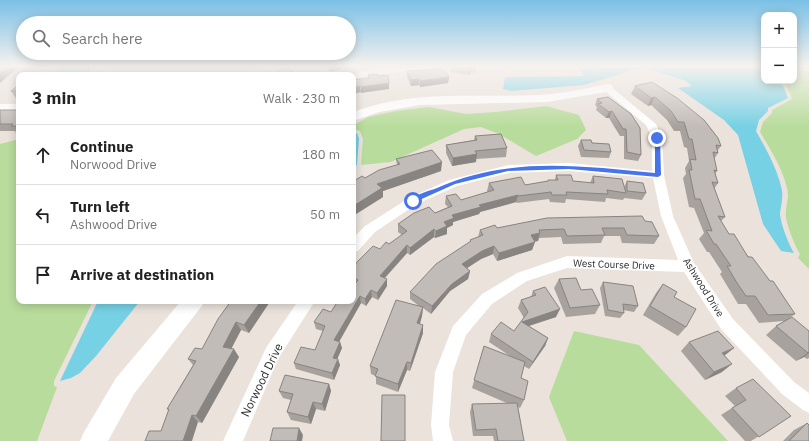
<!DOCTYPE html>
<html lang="en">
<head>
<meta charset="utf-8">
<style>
	:root { --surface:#fff; --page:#f2f2f2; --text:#222; --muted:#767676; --line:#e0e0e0 }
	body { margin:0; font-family:"IBM Plex Sans",sans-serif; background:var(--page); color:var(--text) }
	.controls { position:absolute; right:12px; top:12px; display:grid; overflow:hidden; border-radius:8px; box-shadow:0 2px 10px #0003 }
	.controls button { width:36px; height:36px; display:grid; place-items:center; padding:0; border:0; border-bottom:1px solid var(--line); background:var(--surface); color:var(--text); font:20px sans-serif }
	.stop { position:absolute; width:12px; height:12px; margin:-9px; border:3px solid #4774eb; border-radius:50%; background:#fff }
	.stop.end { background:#4774eb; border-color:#fff; box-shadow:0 1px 4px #0008 }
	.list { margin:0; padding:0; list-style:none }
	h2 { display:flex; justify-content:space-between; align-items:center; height:52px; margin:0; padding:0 16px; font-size:17px }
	h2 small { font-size:13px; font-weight:400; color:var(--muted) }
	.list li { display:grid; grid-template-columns:26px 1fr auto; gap:12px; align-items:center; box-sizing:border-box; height:60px; padding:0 16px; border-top:1px solid var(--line) }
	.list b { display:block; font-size:15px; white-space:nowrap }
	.list p { margin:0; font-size:13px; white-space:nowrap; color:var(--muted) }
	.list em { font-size:13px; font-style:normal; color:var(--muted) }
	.icon { flex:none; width:22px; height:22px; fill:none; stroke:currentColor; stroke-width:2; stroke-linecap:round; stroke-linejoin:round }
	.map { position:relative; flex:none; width:809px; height:441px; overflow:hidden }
	.search { position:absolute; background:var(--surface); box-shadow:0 2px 10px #0003; left:16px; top:16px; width:340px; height:44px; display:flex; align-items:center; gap:10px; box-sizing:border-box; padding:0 14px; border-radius:22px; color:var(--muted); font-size:15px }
	.panel { position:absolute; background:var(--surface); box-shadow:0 2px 10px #0003; left:16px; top:72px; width:340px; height:232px; border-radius:8px }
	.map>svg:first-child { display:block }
</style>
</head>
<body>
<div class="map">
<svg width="809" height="441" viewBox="0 0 809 441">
	<rect width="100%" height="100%" fill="#eae2db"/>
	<g fill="#b8dc9c">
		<path d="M107,66h156l-28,9h-119z"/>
		<path d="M794,66h15v203l-11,-11 2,-4c-5,-8 -13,-28 -14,-37 -1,-8 2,-15 2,-22 -1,-19 -18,-47 -28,-63l3,-10 9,-9v-3l20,-11 -7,-18h9z"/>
		<path d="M546,106l33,9 7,15 -9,9 -41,17 -37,-22 -18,-7 -17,2 -73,33 -30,3 2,-26 -3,-8 -4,-1 -2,-5 14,-8 28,-6 33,-4 37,7 29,-2z"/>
		<path d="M19,139v162h74l-39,80v5l3,1 -20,54h-37v-297z"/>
		<path d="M574,331l65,14 89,96h-161l-18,-44z"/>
	</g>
	<g fill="#76d1e4">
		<path d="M62,66h27l1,8 -40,1z"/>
		<path d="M579,66h185v15h17l7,17 -20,10v3l-9,9 -3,11c10,18 22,39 26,60 1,7 -1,15 -2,22 0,9 9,32 14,40l-13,-2 -18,-27 -25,-89 -14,-15 -46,-32 14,-2 -6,-5 -43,-14 -59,18 -73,6 -8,-2 2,-12 79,-1z"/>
		<path d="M357,133l2,6 -2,26 -4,2v-31z"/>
		<path d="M98,301h42l-44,55 -16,17 -9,5 -11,3z"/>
	</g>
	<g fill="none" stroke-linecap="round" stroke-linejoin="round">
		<path stroke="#c3c3c3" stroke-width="1.5" stroke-dasharray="2.5 1.5" stroke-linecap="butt" d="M591,66l13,14"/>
		<g fill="#fff" fill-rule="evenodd">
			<path d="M406,66h26l-4,3 -55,6 -20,4v-4h-4l24,-6z"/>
			<path d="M607,85l3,1 46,38 6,14 2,37 9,41 21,47 39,56 61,63 15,11v20l-6,-3 -21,-16 -61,-65 -37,-57 -117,-4 -40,13 -35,23 -26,31 -13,37 -4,53 4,16h-20l-2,-16 4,-53 18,-46 29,-32 35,-21 50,-17 111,4 -17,-44 -8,-38 -84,-7 -60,2 -52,13 -40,18 -42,28 -17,19 -5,1v-14l12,-12 44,-28 40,-18 60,-15 60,-2 83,8v-33l-6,-13 -42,-35 -2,-2z"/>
			<rect x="0" y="104" width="19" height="6"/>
			<path d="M298,301h17l-37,58 -35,82h-20l43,-93z"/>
		</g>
		<g fill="#fff" fill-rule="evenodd">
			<path d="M607,84l5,1 1,3 -1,3 -65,11 -127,3 -41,7 -26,9v-9c61,-23 121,-14 185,-17 23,-1 46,-6 69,-11z"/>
			<path d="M181,301h24l-4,6 -67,87 -26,47h-28l4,-9 32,-54z"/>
		</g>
	</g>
	<g fill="#a7a29e">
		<path d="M325,66h15l1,3 -11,3z"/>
		<path d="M451,66h25v7l-5,-1 -1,3 -19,-3z"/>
		<path d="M407,71l42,6 -1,6 -28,4 -1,-2 -8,1 -4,-9z"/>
		<path d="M652,82l69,64 -3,4v3l-4,6 3,12 -2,3 3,9 -4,6 11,28 -4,4 8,13 41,47 25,33 -8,6 22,11v27l-2,1 -3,-2 -8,4 -30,-26 10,-9 8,-5 -25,2 -13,-19h-8l-18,-30 2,-2 -13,-20h-2l-8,-13 5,-6 -10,-25 -5,-1 -6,-29 3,-4 -1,-6 4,-7 -2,-13 -3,-1 -4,-16h-6l-7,-11 -16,-15 -3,1 -17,-12 4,-8z"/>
		<path d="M19,85v13h-3l-5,-7z"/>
		<path d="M608,97l33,58 -3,6 -14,-2v-23h-4l-11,-18h-3l-10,-8 1,-3 -2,-2 2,-6z"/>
		<path d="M0,110h19v23h-3l-1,-2h-15z"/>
		<path d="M475,136l32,12 -1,9 -30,2v3l-24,4 -6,-13v-8l28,-5z"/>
		<path d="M581,140l30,12 -2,6 -28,-1 -3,-11z"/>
		<path d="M396,159l45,12 -58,20v6l-27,17 -3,-3v-26l1,-1v-3l11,-3 32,-13z"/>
		<path d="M556,175l17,6 17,2 3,-7 31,11 3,-6 19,12 -4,7 -18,-2 -1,2 -17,-2 -1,4 -39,-3 -1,4 -15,-1 -1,-3 -32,4 -1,-1 -36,10 -1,2 -26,8v3l-6,3v6l-12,4 -1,-1 -24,18 -3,-2 -22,25 2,8 -9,14 -6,-3 -6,9 -5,-3 -22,39h1l2,6 -5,11 3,6 -6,15 -38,-11 -2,-6 21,-13 8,-19 -7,-2 -2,-7 39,-21 2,-16 -2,-1v-17l27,-18 9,-5 13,-9 -4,-3v-8l37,-11 13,-6 -3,-3 1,-8 15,4 27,-8 -1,-1 2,-8 36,2 22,-3 1,-2h7z"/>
		<path d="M645,221l14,15 -5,8 -32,-1 -2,-7h-16l-3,7 -38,1 -2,-7 -22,1 -1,3h-3l-3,9 -35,11 -4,-7 -12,5 -14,9 3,3 -2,8 -18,12 -19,23 -8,-6 -1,8 -2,8 3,1v8l-13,38 -3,-1 -9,22 -22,-8v-8l-5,-2 -1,-8 49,-60 -9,-7v-7l60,-50v-2l8,-3 2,-7 17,-2z"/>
		<path d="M559,279l22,11 19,15 -5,9 -29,3 -12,-29z"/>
		<path d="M603,282l35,24 -4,6 -11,-2 1,3 -4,5 -15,-2 -5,-28z"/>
		<path d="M663,284l23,43 -8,9 -35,-21 13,-22z"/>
		<path d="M533,291l23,26 -27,9 19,12 -3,8 -16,23 -5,-3 -3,12 3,22 -4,8 -2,-1 6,34h-30l-1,-5h-20l-3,-24 2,-8h37l-37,-16 12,-42 26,10 -21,-14 2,-8 23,-3 10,-13 -6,-10 3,-8 10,-3z"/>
		<path d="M231,301h37l1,2 -20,30 -8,-3 -10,19 8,8 -37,66 -4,-1 -37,9 8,-21 -2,-1 26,-44 -5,-6 14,-10z"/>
		<path d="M689,342l35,14 -2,16 -17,8 -24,-29z"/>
		<path d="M329,384l2,7 -6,20 -9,-2 -5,15 -20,-4 -4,-8 4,-12 -8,-2 -4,-7z"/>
		<path d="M736,388l55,28 -40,25h-6l-24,-26 14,-9 -10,-10z"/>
		<path d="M807,423l2,18h-26l11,-11z"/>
	</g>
	<g fill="#888481">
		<path d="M9,66h11l-20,17v-10z"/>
		<path d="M329,66h11l1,3 -11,3z"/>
		<path d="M472,66l-1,6 -1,3v-6z"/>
		<path d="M449,77l-1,6 -28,4v-6z"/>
		<path d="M419,79v6l-8,1v-6z"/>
		<path d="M389,83v6l-28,4v-6z"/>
		<path d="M360,86l1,6 -8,2v-6z"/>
		<path d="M655,97l-4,8 -3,1 3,-8z"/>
		<path d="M612,111l-3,7h-3l3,-6z"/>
		<path d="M477,154l-1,8 -24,4 1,-8z"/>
		<path d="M442,162l-1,9 -58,20v6l-27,17 -1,-9 22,-21z"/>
		<path d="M518,195l-2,7 -36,10 -1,2 -26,8v3l-6,3v6l-12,4 1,-7 8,-9 8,-7 27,-10z"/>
		<path d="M434,229v8l-24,18v-7z"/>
		<path d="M540,233l-2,8 -10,2 3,-8z"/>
		<path d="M535,242l-3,8 -35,11 2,-8z"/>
		<path d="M407,245v8l-27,30v-7z"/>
		<path d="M494,246l-1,8 -12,5 -20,13 1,-8 20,-13z"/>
		<path d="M470,271l-2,8 -18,12 -19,23 1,-8 20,-22z"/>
		<path d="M387,279v7l-9,14 -1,-7z"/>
		<path d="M371,290l1,7 -6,9 -1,-7z"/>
		<path d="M360,296l1,7 -25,44 -2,-7z"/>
		<path d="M261,301h7l1,2 -20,30 -5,-8z"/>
		<path d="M423,307l-1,9 -5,16v-9z"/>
		<path d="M560,309l-4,8 -37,12 3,-7z"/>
		<path d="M236,322l5,8 -13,25 -5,-8z"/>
		<path d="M423,325v8l-13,38 1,-8z"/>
		<path d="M548,338l-3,8 -16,23 4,-7z"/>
		<path d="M340,342l2,6 -7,16 -2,-6z"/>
		<path d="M734,348l-10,8 -2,-3z"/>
		<path d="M234,349l5,8 -37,66 -6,-7z"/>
		<path d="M809,352v1l-5,4 -8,4z"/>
		<path d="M338,359l2,6 -6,15 -2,-7z"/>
		<path d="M407,362v8l-9,22v-8z"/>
		<path d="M732,364l-10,8 -17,8 9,-8z"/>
		<path d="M329,384l2,7 -6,20 -3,-7z"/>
		<path d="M313,402l3,7 -5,15 -3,-7z"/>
		<path d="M192,415l6,7 -6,19h-9z"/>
		<path d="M299,428l4,7 -1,6h-5z"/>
	</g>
	<g fill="#c2bcb8" stroke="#888481">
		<path d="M0,66h9l-9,7z"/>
		<path d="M451,66h25l1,1 -5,-1 -2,3z"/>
		<path d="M287,67l11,8h-28z"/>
		<path d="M441,68l8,9 -29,4 -1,-2 -8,1 -4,-9 21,-1z"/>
		<path d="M377,74l1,2 10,-1 1,8 -28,4 -1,-1 -7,2v-8l16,-2 -1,-3z"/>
		<path d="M652,82l25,16 27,22 14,18 3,8 -5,-1 2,8 -5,-1 4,19 -3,-1 4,13 -6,-1 13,35 -7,-1 11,18h5l14,23h4l18,24h3l22,33 -27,1 -13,-19h-9l-9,-13 -10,-17h4l-15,-22h-2l-8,-14 6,1 -12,-32h-5l-6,-29h3l-2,-11 6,1 -4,-21h-3l-5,-17h-6l-7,-11 -16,-14 -4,1 -16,-12z"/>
		<path d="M19,85v6h-8z"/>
		<path d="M608,97l23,17 9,14 1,27 -14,-3 -1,-23h-3l-11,-18 -3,1 -11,-8 4,-1 -5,-4z"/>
		<path d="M0,110h19v16h-8l2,-2h-13z"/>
		<path d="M501,134l6,14 -32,3 2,3 -24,4 -7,-13 31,-5 -2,-4z"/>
		<path d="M581,140h10l1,3 17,1 2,8 -27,-2z"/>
		<path d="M432,150l10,12 -65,22 5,4 -27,17 -2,-2v-18l3,-2 -2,-2 8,-5 3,2 14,-8 21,-6 -4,-5z"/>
		<path d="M556,175h15l2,6 21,2 -1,-7 29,3 4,14 -19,-3 1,4 -42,-2 1,3h-15l-1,-3 -33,4v-1l-39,10 2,2 -29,8 2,3 -10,4 3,4 -11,5 -2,-2 -24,19 -3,-3 -27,31 7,3 -10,14 -6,-3 -6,9 -5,-3 -26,44 6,2 -7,16 5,1 -6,14 -38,-10 7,-16 14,3 10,-24 -11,-4 9,-13 8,3 7,-11h15v-14l5,-7 -5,-3v-10l5,-6 15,-15 7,3 6,-7 3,2 18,-13 -9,-7 16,-11 15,-6 6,6 17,-7 -6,-10 10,-2 5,6 33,-10 -5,-7 32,-6 4,8 23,-4v-1h10z"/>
		<path d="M627,181l16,2 3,10 -19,-2z"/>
		<path d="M642,216l3,5 7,1 7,14 -32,-1 -3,-7h-22l3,7 -38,1 -3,-7 -25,1 1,3 -9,2 4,7 -36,11 -5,-7 -12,5 -20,13 8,7 -18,13 -20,22 -22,-14 26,-28 35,-23 -1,-1 13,-5 -3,-5 15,-5 2,3 50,-10z"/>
		<path d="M576,278l5,12 11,-1 8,16 -30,3 -11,-29z"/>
		<path d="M603,282l30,4 5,20 -15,-2 1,9 -16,-3z"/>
		<path d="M663,284l14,8 -3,5 22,12 -10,18 -36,-21z"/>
		<path d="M545,287l15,22 -38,13 26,16 -15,24 -42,-28 10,-12 13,9 14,-19 -7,-12 15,-5 -3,-4z"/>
		<path d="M396,300l27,7 -6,16 6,2 -12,38 -4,-1 -9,22 -23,-8 3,-7 -8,-3z"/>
		<path d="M231,301h30l-17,24 -8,-3 -13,25 11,2 -38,67 -4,-1 -9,26h-38l4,-10h12l8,-22h-2l29,-48 -8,-2 7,-11 7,1 16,-30z"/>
		<path d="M792,317l17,14v21l-1,1 -32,-27z"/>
		<path d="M718,331l16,17 -12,5 10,11 -18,8 -25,-30z"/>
		<path d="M484,346l41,16 -4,16 7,3 -4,19 -50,-20z"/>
		<path d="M285,375l44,9 -7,20 -9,-2 -5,15 -21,-5 6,-18 -14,-3z"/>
		<path d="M753,379l38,37 -32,21 -27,-29 14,-8 -10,-12z"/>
		<path d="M382,395h23v46h-24z"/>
		<path d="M517,403l7,38h-26l-2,-12 -20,1 -4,-26z"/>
		<path d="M807,423l2,2v16h-20z"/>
		<path d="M273,428h26l-2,13h-27z"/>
	</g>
	<linearGradient id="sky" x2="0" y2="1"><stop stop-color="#7ac0e6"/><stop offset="0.52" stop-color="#f6f2ef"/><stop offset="1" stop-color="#f6f2ef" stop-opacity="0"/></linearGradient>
	<rect width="809" height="127" fill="url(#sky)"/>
	<path fill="#4774eb" d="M657,137l3,1 1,37 -3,2 -89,-8 -61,2 -53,13 -40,18h-4l-1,-1c6,-7 19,-10 27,-13 71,-32 143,-22 218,-15v-35z"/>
	<g text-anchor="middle" stroke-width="3.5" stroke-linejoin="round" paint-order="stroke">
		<g font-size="10" fill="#292929" stroke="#fff">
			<text transform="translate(614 264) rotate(2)" y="4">West Course Drive</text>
			<text transform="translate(704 287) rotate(58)" y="4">Ashwood Drive</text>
		</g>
		<g font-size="12" fill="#292929" stroke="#fff">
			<text transform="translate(262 380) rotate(-64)" y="4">Norwood Drive</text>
		</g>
	</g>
</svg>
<div class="controls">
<button>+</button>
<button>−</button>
</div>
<div class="stop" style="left:413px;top:201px"></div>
<div class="stop end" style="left:657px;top:138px"></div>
<div class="search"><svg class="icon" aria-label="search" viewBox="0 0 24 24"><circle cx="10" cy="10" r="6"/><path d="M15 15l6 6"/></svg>Search here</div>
<section class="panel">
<h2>3 min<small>Walk · 230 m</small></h2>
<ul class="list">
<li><svg class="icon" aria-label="ahead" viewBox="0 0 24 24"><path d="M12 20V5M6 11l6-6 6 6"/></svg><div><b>Continue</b><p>Norwood Drive</p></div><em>180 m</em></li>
<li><svg class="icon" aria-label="left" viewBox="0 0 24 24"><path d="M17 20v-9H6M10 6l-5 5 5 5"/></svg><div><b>Turn left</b><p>Ashwood Drive</p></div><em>50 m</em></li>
<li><svg class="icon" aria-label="arrive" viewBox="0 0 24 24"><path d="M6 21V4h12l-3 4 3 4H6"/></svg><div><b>Arrive at destination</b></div></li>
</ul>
</section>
</div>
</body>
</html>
